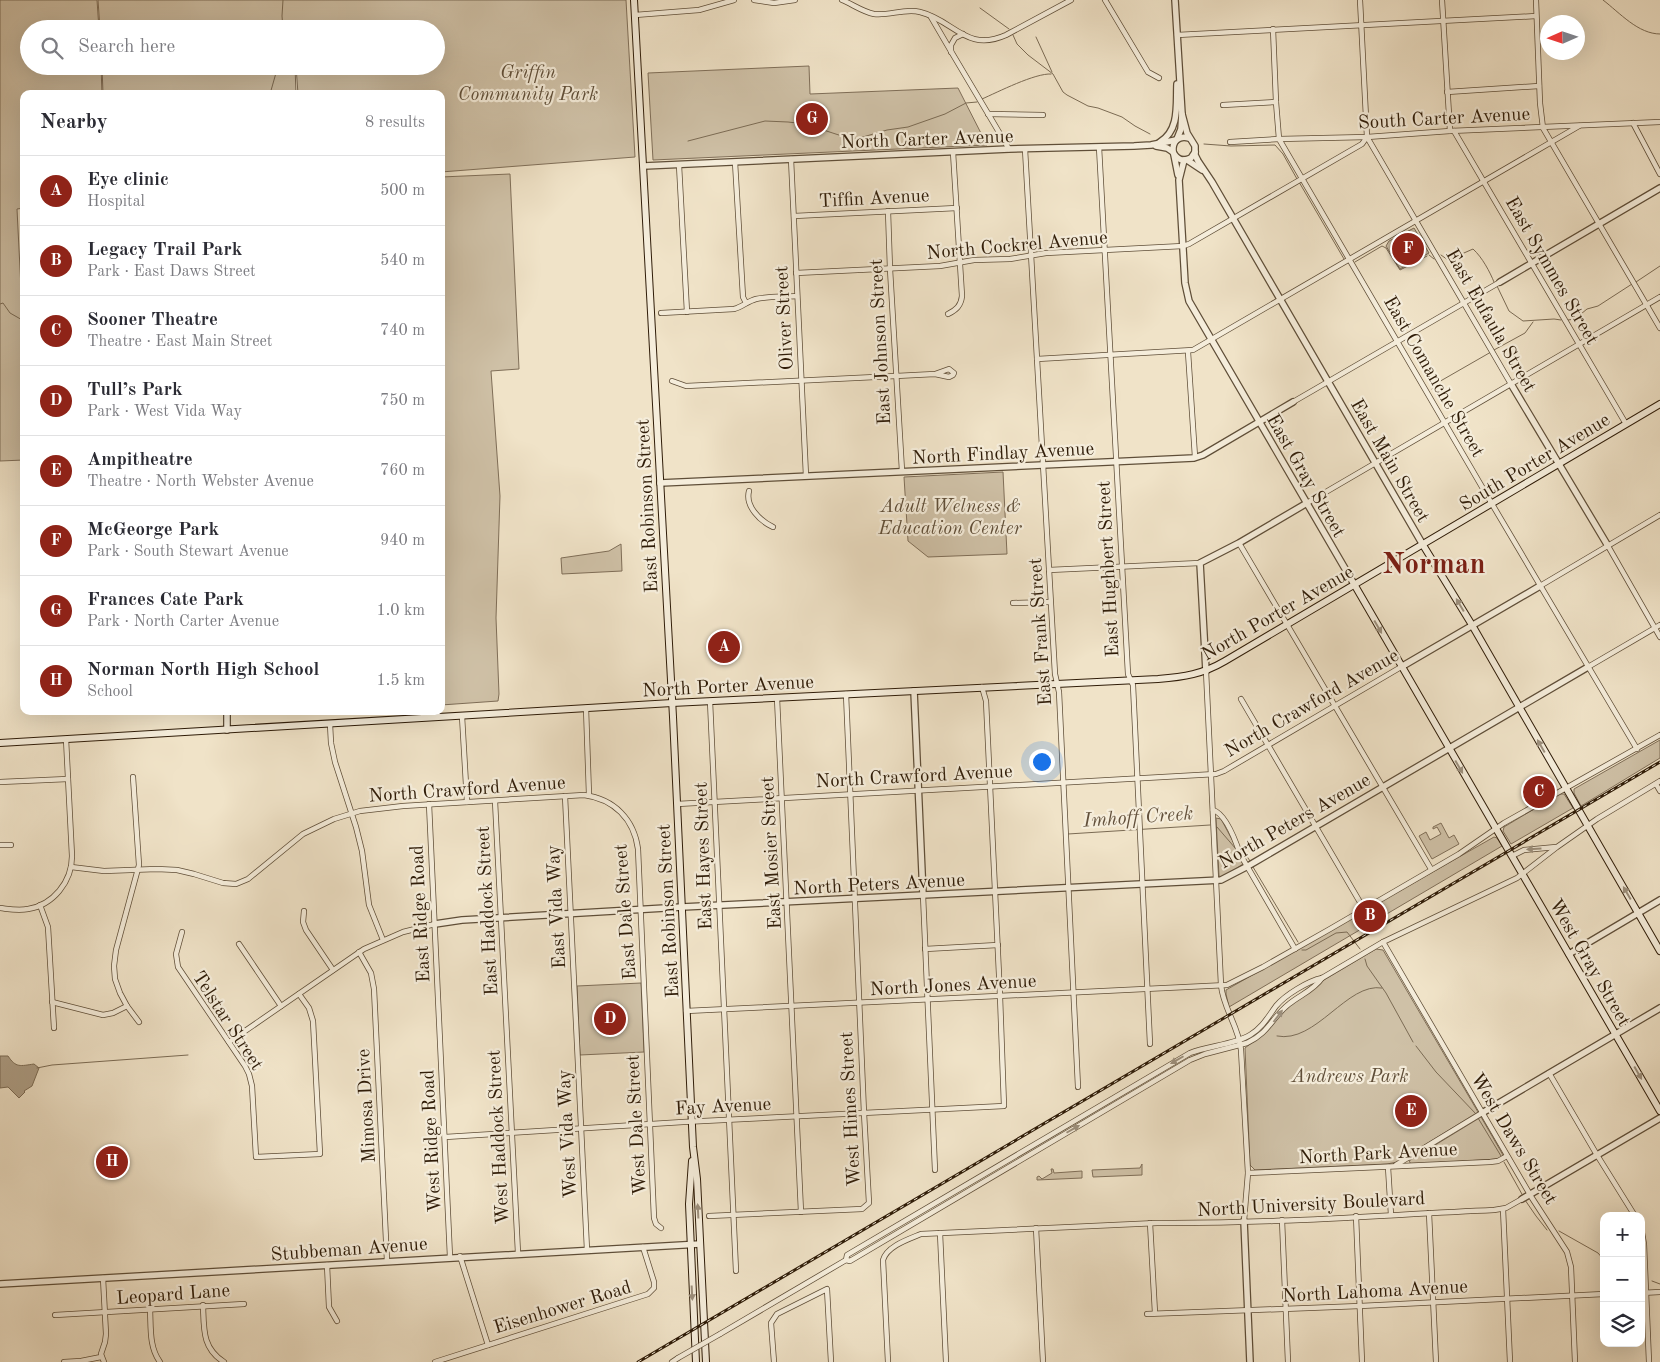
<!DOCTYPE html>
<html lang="en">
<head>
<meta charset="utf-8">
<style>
	:root { --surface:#fff; --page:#f2f2f3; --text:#2b2b33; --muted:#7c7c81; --line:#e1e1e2; --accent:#8f2418 }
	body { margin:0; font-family:"Old Standard TT",serif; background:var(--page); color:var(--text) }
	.controls { position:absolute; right:15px; bottom:15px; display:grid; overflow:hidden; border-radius:10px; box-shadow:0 5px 20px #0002 }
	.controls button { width:45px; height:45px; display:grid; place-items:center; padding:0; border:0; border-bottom:1px solid var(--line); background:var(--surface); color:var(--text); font:25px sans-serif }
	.compass { position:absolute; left:1540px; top:15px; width:45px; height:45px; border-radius:50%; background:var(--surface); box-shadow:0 5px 20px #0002; rotate:267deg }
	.you { position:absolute; left:1041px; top:761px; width:18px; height:18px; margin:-12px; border:4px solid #fff; border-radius:50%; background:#1a73e8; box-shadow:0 0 0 8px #1a73e833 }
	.badge { display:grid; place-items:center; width:32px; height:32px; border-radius:50%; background:var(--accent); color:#fff; font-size:16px; font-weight:700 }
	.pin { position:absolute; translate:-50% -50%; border:2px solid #fff; box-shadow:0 1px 5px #0006 }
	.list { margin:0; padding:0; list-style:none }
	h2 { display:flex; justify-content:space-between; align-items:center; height:65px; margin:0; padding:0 20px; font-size:21px }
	h2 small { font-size:16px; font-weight:400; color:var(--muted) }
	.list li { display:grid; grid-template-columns:32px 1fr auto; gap:15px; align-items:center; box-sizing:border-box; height:70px; padding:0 20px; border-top:1px solid var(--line) }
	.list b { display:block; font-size:19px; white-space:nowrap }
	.list p { margin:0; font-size:16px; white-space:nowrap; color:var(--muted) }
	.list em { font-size:16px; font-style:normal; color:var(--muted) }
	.icon { flex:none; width:28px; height:28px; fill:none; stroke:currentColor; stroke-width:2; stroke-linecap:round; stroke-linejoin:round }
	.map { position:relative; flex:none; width:1660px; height:1362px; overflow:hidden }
	.search { position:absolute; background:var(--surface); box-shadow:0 5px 20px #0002; left:20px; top:20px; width:425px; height:55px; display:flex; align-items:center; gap:12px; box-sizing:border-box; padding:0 18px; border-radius:28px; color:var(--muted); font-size:19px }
	.panel { position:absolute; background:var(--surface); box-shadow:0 5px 20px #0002; left:20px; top:90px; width:425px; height:625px; border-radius:10px }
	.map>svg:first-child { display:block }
</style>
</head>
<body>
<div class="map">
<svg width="1660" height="1362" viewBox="0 0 1660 1362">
	<rect width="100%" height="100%" fill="#f0e3c8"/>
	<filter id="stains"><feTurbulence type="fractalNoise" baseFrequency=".004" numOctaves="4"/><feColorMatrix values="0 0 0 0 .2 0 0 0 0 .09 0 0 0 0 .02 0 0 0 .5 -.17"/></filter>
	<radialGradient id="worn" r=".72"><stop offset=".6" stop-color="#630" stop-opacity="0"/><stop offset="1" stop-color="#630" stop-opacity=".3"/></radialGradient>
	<g fill="#cfc1a7" stroke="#7f6e58">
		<path d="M0,0h97l2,29h-70v37h72l1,28h-78v114l-7,1 7,138v113l-24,1z"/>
		<path d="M98,0h528l9,157 -194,15v-78h-143l-2,-28h140v-37h-142l-1,-2v2h-193z"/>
		<path d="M102,66h193l1,28h-193z"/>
		<path d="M809,66l1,28 148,-6 29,57 -334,15 -5,-87z"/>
		<path d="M510,174l9,195 -28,2 9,125 -4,122 3,76 -1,7 -57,4v-528z"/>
		<path d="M1414,228l15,25 -29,16 -14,-23 3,-5z"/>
		<path d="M1003,472l4,82 -79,3 -20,-16 -4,-64z"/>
		<path d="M621,544l1,27 -60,3 -1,-16 48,-7z"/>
		<path d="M1660,740v18l-79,48 -7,-13v-4z"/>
		<path d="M1559,794h5l9,14 -62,36 -8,-13 1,-4z"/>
		<path d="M1216,818l5,1 15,28 1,6 6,11 -18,12 -4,1 -2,-1z"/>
		<path d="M1441,823l8,15 5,-3 5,9 -27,15 -13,-23 7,-4 4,8 11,-6 -4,-7 -4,2v-2z"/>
		<path d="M1494,837l3,1 5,8 -273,161 -3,-13v-4z"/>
		<path d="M1376,949l7,1 95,162 -81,50 -10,2 -132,6 -5,-5 -5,-117 23,-18 18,-22 38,-28z"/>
		<path d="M641,983l3,69 -64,3 -3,-69z"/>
		<path d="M1481,1117l22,38 -4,4 -88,5 -2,-3z"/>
		<path d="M1142,1164v11l-49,2 -1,-7 48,-2z"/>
		<path d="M1051,1169h2l1,4 28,-2v7l-45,2v-3l2,-1 3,3 10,-6z"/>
	</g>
	<path fill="#ae9f87" stroke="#7b6b54" d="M0,1056h8c8,12 12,10 26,8l5,4 -7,18 -8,5 1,1 -6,6 -11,-11 -8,1z"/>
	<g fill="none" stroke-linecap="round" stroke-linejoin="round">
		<g stroke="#7b6b54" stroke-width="1">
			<path d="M1603,0c17,13 35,34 57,34"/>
			<path d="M980,8l29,21"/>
			<path d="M283,29l-1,-13 1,-16"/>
			<path d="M1013,35l4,9 11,11 25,19 10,18 4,3 21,11 10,2 24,9 13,9 15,8"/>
			<path d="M1036,37l16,35"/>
			<path d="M270,94l8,-28"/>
			<path d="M982,99c16,-7 53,-26 69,-25"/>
			<path d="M688,141l77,-20 23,1 17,2 43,14 8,1 31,-9 21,-3 37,-13 21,-11 11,-1"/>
			<path d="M1204,144l27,2 44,-1 8,9 14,25"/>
			<path d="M1299,182l45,77"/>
			<path d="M1429,255l5,4"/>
			<path d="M1441,255l7,5 25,-11c9,8 17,23 21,33"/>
			<path d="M1355,262l27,-16 4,2 14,22 27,-14"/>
			<path d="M1636,282l24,-16"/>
			<path d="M1497,286l12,25 14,10 31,-2 7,1"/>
			<path d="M0,304l3,-1 7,10 14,8"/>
			<path d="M1568,320l7,-1 12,-10 11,-3 34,-22"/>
			<path d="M1494,350l31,-17 8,-11"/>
			<path d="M1432,389l5,-6 54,-31"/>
			<path d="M1217,827l19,22"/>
			<path d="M1068,834l142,-9"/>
			<path d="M1240,850l6,5 4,6"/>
			<path d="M1253,867l45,75"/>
			<path d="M1302,950h4l30,-17 11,-1 13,17"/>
			<path d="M1365,959l2,7 19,27 27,49"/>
			<path d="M1277,1036c39,8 70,-54 105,-48"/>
			<path d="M1416,1046l20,26 40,42"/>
			<path d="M37,1068l15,-3 136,-10"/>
			<path d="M1478,1118l23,38"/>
			<path d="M1504,1162l19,34"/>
			<path d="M1525,1200l11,16 11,14"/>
			<path d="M1559,1231l39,22 6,7"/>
			<path d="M1652,1281l8,3"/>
		</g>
		<defs>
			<g id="minor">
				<path d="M754,0l20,3 21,-3"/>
				<path d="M842,0c10,4 21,12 32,14 15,2 31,-6 46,-2 34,8 46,41 86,23l65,-35"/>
				<path d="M1105,0l43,72 11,6"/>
				<path d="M1360,0l7,137 144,247"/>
				<path d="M1442,0l8,131"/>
				<path d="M1536,0l4,103 3,25 117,200"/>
				<path d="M635,15l64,-5 35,-10"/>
				<path d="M931,17l21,36 57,96"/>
				<path d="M1273,29l3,73 3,37 213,365 145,245"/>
				<path d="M1177,35l359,-19"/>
				<path d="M951,52v-7l4,-7 8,-4"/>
				<path d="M1447,92l92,-6"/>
				<path d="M1223,105l53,-3"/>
				<path d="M988,114l55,1"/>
				<path d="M1633,123l27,51"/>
				<path d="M1454,131l172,293"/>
				<path d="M1230,142l49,-3 88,-2 83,-6 210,-9"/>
				<path d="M1099,147l29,527 5,11 17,359"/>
				<path d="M1025,149l30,525 4,18 19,395"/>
				<path d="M791,159l15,317"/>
				<path d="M735,162l8,135 3,6"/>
				<path d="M679,165l8,147"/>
				<path d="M888,211l2,58 12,202"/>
				<path d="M794,216l163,-8"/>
				<path d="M796,273l144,-7 34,-6 36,-1 36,-6 137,-7 6,-2 173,-100 5,-7"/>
				<path d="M661,313l73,-4c8,-2 14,-8 22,-10 13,-3 28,-2 41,-3"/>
				<path d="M948,314c8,-4 13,-8 14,-18l-9,-144"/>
				<path d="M1188,352l7,105"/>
				<path d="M1037,359l156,-9 386,-224"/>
				<path d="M672,381l14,5 210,-10 39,-2 14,-5 5,4 -1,2 -4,2 -14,-3"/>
				<path d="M1293,402l207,-120"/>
				<path d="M749,491c-4,15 11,30 24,36"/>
				<path d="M1307,503l353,-206"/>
				<path d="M1239,543l192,326"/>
				<path d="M1608,546l52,91"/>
				<path d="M1049,570l151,-7"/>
				<path d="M1540,586l120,-71"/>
				<path d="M1013,603l37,-1"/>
				<path d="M1588,667l72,-42"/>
				<path d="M1206,671l15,314c2,23 18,42 20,65l7,123 -4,48"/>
				<path d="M777,698l24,514"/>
				<path d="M1241,699l123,210"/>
				<path d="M710,701l26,570"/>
				<path d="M586,708l3,87"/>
				<path d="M462,716l5,86"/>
				<path d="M330,724l1,19 4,19 21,65 6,24 7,54 14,35"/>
				<path d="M133,777l6,88 -23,85 -2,16 1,13 5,14 7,13 12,16"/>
				<path d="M0,782l68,-3"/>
				<path d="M1656,784l4,7"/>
				<path d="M565,796l22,454"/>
				<path d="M495,801l23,452"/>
				<path d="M429,804l21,453"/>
				<path d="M677,804l539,-30 8,-3 177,-104"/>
				<path d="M1213,810c13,4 23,32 27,44l55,95"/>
				<path d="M0,845h11"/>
				<path d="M1512,856l12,-6 32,-3"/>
				<path d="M71,867l33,4 53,-2 20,1 17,4 29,9 13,1 12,-5 55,-45 31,-15 26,-8 43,-5 181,-11c30,4 50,24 54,54l16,369 2,6 5,4"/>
				<path d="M923,895l12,275"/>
				<path d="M40,905l8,22 6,101"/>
				<path d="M0,908c9,1 18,3 28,1 25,-4 44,-27 44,-53l-6,-117"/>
				<path d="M304,911l-1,11 3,8 27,40"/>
				<path d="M182,932l-6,22 2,13 67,99 4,8 3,12 4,71 64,-3 -7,-133 -4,-13 -10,-14"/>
				<path d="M1383,942l149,256 35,54 4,15 4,95"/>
				<path d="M239,944l42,62"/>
				<path d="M925,949l73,-4"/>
				<path d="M359,952l12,21 3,16 13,272"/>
				<path d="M52,1002l51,13 10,-2 14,-7"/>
				<path d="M686,1011l541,-26 36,-18 67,-38 129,-75 45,-31 156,-88"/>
				<path d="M229,1042l135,-93 39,-17 32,-8"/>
				<path d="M1549,1073l48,82 38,61"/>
				<path d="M445,1137l238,-15 321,-16 -4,-110 -14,-295 -4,-14"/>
				<path d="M1396,1165l86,-52"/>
				<path d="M1388,1167l3,48"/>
				<path d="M1248,1173l242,-11 8,-1 9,-5"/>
				<path d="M1503,1209l7,153"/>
				<path d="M1429,1213l7,149"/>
				<path d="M709,1216l153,-7 7,-6 -5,-90 -18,-419"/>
				<path d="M1356,1216l6,146"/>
				<path d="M1282,1220l6,142"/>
				<path d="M1150,1223l5,90"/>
				<path d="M1641,1227l3,17 5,118"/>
				<path d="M1036,1228l7,134"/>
				<path d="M940,1233l6,129"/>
				<path d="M460,1256l28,89"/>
				<path d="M846,1260l1,-5 343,-202c18,-7 46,-9 60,-18 12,-7 18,-18 26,-29 9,-11 32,-25 46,-28l61,-36 134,-64 40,-31 40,-28 63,-38"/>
				<path d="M327,1265l2,42 8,14"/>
				<path d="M103,1278l3,56 -1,8 -4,12 3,8"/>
				<path d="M1641,1293l19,-1"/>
				<path d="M203,1305c1,24 -1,43 21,57"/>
				<path d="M150,1309c1,19 -1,38 10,53"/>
				<path d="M1147,1314l213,-8 244,-12"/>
				<path d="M55,1315l189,-11"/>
				<path d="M720,1334l126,-74 4,1 340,-201 15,-6 42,-11c23,-11 24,-25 42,-39 11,-9 25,-14 33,-26"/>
				<path d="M64,1362l17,-1 20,-4"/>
				<path d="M435,1362l213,-68 6,-6v-6l-11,-35"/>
				<path d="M672,1362l6,-4"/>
				<path d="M774,1362l-3,-39 6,-9 50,-25 4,73"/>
				<path d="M888,1362l-5,-102c4,-14 26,-21 38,-26l236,-11c112,1 225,-8 337,-13l12,-2 16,-9"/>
			</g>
			<g id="tertiary">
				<path d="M1175,0l7,114 -1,15 -4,10"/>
				<path d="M1182,114l5,19 8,13v9l3,6 14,21 211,363"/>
				<path d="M1189,138c-10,-3 -17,3 -16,14 4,8 10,10 18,6l4,-6"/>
				<path d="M1160,142c20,-12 16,-38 17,-58"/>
				<path d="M1156,146l11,2 6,4"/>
				<path d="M1174,155l4,20"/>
				<path d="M1184,160l-5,20 6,103 4,18 165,283"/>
				<path d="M1187,160l15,10"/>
				<path d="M644,166l365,-17 125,-3 17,-1 25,-5"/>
				<path d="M1500,282l160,-94"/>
				<path d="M1511,384l97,162"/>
				<path d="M660,483l534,-25 9,-3 90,-53"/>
				<path d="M1401,667l139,-81"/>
				<path d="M1206,671l-6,-108 39,-20 68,-40"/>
				<path d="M914,691l9,204"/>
				<path d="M227,711v19"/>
				<path d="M435,924l27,-4 220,-13 539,-27 27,-14 340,-199"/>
				<path d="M1569,954l91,-54"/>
				<path d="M1482,1113l178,-105"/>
				<path d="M1522,1199l138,-81"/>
				<path d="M1244,1221l6,141"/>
				<path d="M0,1284l700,-40"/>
			</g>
			<g id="secondary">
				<path d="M634,0l39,717 20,430 4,32 9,183"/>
				<path d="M1423,545l49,80 188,326"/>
				<path d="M1354,584l306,527"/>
				<path d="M0,743l672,-40 486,-24c26,-2 45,-5 67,-18l435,-257"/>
				<path d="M692,1161l-3,43 7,158"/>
			</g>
		</defs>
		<use href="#minor" stroke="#5f4e38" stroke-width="6"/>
		<use href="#tertiary" stroke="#5f4e38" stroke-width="8"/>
		<use href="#secondary" stroke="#2f1c08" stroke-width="8"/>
		<use href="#minor" stroke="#f5eddb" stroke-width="4.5"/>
		<use href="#tertiary" stroke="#f5eddb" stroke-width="5.5"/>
		<use href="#secondary" stroke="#f5eddb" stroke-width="6"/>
		<defs>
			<path id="rail" d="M638,1362l1022,-600"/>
		</defs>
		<use href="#rail" stroke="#2f1c08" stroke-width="3"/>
		<use href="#rail" stroke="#f5eddb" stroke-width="1" stroke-dasharray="4" stroke-linecap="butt"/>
		<defs>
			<path id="minor-bridge" d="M678,1358l42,-24"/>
		</defs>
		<use href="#minor-bridge" stroke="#5f4e38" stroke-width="6" stroke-linecap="butt"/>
		<use href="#minor-bridge" stroke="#f5eddb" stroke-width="4.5"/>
	</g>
	<defs><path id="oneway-solid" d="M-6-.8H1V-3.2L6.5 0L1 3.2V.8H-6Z" transform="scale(1.25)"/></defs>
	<g fill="#9c8f7c">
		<use href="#oneway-solid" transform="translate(1460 605) rotate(-121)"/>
		<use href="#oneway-solid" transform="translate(1378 627) rotate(60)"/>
		<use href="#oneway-solid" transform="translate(1541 746) rotate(-120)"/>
		<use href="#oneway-solid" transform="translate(1459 767) rotate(60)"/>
		<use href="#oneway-solid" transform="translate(1534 849) rotate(176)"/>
		<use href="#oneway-solid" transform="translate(1627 893) rotate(-120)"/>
		<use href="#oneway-solid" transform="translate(1278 1016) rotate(-53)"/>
		<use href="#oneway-solid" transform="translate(1177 1060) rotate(150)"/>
		<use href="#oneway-solid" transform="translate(1638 1073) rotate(60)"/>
		<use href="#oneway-solid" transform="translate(1073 1129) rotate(-30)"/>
		<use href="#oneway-solid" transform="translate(698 1211) rotate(-93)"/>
		<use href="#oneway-solid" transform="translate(692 1293) rotate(87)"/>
	</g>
	<g text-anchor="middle" stroke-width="4.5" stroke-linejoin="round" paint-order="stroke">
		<g font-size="19" font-style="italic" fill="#5f4e38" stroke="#f5eddb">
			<text x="528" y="78">Griffin<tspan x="528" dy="22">Community Park</tspan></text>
			<text x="950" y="512">Adult Welness &amp;<tspan x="950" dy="22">Education Center</tspan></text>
			<text x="1350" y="1082">Andrews Park</text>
		</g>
		<g font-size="19" fill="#2f1c08" stroke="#f5eddb">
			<text transform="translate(1444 117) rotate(-3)" y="7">South Carter Avenue</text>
			<text transform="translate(927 138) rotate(-2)" y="7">North Carter Avenue</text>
			<text transform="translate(874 197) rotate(-3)" y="7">Tiffin Avenue</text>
			<text transform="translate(1017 244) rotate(-5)" y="7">North Cockrel Avenue</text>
			<text transform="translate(1553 270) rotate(60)" y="7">East Symmes Street</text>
			<text transform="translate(783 318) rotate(-93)" y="7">Oliver Street</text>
			<text transform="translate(1492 320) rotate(60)" y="7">East Eufaula Street</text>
			<text transform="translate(879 342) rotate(-93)" y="7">East Johnson Street</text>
			<text transform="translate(1435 376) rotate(60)" y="7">East Comanche Street</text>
			<text transform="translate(1003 452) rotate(-3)" y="7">North Findlay Avenue</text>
			<text transform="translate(1391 460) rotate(60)" y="7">East Main Street</text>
			<text transform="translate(1534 461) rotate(-31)" y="7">South Porter Avenue</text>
			<text transform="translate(1307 475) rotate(60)" y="7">East Gray Street</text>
			<text transform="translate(646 506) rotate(-93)" y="7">East Robinson Street</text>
			<text transform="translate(1107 569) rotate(-93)" y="7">East Hughbert Street</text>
			<text transform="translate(1277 612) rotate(-30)" y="7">North Porter Avenue</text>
			<text transform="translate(1039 632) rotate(-94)" y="7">East Frank Street</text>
			<text transform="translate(728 685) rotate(-3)" y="7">North Porter Avenue</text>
			<text transform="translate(1311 702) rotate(-30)" y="7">North Crawford Avenue</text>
			<text transform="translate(914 775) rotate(-3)" y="7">North Crawford Avenue</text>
			<text transform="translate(467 788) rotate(-4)" y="7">North Crawford Avenue</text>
			<text transform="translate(1294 820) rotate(-30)" y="7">North Peters Avenue</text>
			<text transform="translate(770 853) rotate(-93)" y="7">East Mosier Street</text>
			<text transform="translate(702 856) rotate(-92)" y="7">East Hayes Street</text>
			<text transform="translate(879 883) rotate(-3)" y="7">North Peters Avenue</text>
			<text transform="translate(555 907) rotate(-93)" y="7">East Vida Way</text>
			<text transform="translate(486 911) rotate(-93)" y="7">East Haddock Street</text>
			<text transform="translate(667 911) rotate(-93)" y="7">East Robinson Street</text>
			<text transform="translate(624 912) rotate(-94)" y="7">East Dale Street</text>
			<text transform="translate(419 914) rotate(-93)" y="7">East Ridge Road</text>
			<text transform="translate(1591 962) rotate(60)" y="7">West Gray Street</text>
			<text transform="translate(953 984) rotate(-3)" y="7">North Jones Avenue</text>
			<text transform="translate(229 1020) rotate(57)" y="7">Telstar Street</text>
			<text transform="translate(723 1105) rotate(-3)" y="7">Fay Avenue</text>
			<text transform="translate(365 1106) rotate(-93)" y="7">Mimosa Drive</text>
			<text transform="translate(849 1109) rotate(-93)" y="7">West Himes Street</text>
			<text transform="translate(635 1125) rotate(-93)" y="7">West Dale Street</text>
			<text transform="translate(566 1134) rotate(-93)" y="7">West Vida Way</text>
			<text transform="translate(497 1137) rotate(-93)" y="7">West Haddock Street</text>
			<text transform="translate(1515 1138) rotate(59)" y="7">West Daws Street</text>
			<text transform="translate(430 1141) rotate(-93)" y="7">West Ridge Road</text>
			<text transform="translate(1378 1152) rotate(-3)" y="7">North Park Avenue</text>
			<text transform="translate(1311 1203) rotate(-3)" y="7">North University Boulevard</text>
			<text transform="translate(349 1248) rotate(-4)" y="7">Stubbeman Avenue</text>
			<text transform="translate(1375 1290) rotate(-3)" y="7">North Lahoma Avenue</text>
			<text transform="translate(173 1293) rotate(-4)" y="7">Leopard Lane</text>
			<text transform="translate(562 1306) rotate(-17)" y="7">Eisenhower Road</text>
		</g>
		<g font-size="20" font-style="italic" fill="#62503b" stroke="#f5eddb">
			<text transform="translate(1138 816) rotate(-4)" y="7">Imhoff Creek</text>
		</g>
		<g font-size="29" font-weight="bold" fill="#7a1f14" stroke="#f5eddb">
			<text x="1434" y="573">Norman</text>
		</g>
	</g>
	<rect width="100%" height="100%" filter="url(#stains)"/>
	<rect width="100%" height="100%" fill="url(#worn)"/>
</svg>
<div class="controls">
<button>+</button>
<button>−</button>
<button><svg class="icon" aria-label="layers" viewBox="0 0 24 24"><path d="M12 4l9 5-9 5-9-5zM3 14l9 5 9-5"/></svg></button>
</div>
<svg class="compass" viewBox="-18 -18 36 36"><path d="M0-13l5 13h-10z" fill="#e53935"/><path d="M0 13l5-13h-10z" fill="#7c7c81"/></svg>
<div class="you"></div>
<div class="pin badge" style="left:724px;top:647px">A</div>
<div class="pin badge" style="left:1370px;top:916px">B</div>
<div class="pin badge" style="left:1539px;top:792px">C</div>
<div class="pin badge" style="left:610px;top:1019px">D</div>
<div class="pin badge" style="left:1411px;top:1111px">E</div>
<div class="pin badge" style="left:1408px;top:249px">F</div>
<div class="pin badge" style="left:812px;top:119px">G</div>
<div class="pin badge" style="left:112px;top:1162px">H</div>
<div class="search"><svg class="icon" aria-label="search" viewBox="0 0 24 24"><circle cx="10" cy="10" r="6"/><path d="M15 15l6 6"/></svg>Search here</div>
<section class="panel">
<h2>Nearby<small>8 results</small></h2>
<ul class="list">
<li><span class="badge">A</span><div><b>Eye clinic</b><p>Hospital</p></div><em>500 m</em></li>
<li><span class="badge">B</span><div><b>Legacy Trail Park</b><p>Park · East Daws Street</p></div><em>540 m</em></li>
<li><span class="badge">C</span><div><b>Sooner Theatre</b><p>Theatre · East Main Street</p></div><em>740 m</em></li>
<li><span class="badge">D</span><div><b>Tull’s Park</b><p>Park · West Vida Way</p></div><em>750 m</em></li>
<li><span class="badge">E</span><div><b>Ampitheatre</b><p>Theatre · North Webster Avenue</p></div><em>760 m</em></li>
<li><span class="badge">F</span><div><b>McGeorge Park</b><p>Park · South Stewart Avenue</p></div><em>940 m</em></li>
<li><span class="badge">G</span><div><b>Frances Cate Park</b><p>Park · North Carter Avenue</p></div><em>1.0 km</em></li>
<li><span class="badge">H</span><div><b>Norman North High School</b><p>School</p></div><em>1.5 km</em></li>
</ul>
</section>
</div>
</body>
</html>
